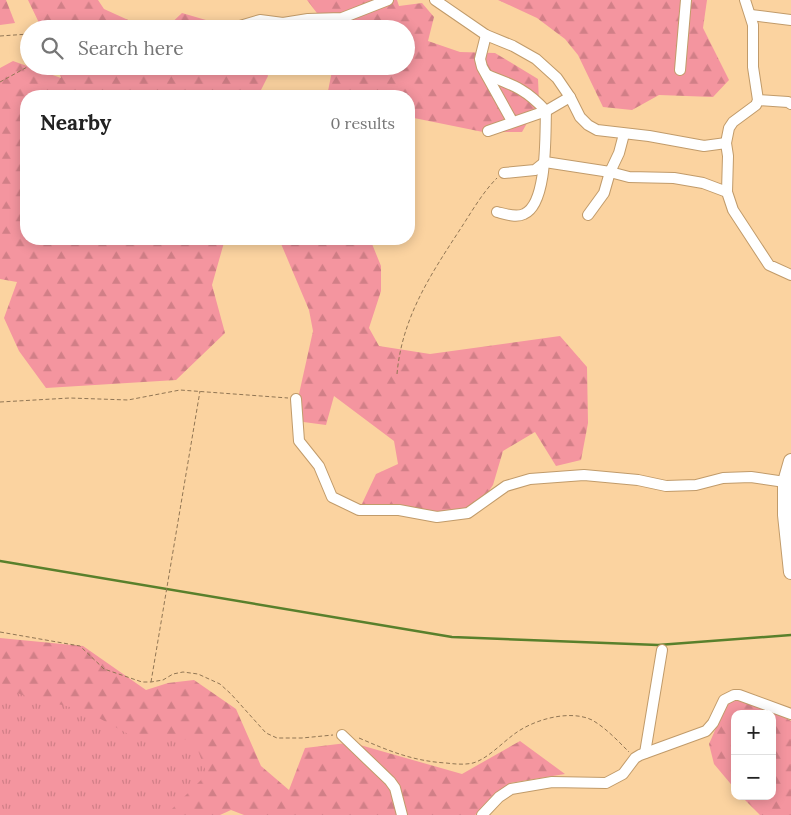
<!DOCTYPE html>
<html lang="en">
<head>
<meta charset="utf-8">
<style>
	:root { --surface:#fff; --page:#f2f2f2; --text:#222; --muted:#767676; --line:#e0e0e0 }
	body { margin:0; font-family:Lora,serif; background:var(--page); color:var(--text) }
	.controls { position:absolute; right:15px; bottom:15px; display:grid; overflow:hidden; border-radius:10px; box-shadow:0 2px 12px #0003 }
	.controls button { width:45px; height:45px; display:grid; place-items:center; padding:0; border:0; border-bottom:1px solid var(--line); background:var(--surface); color:var(--text); font:25px sans-serif }
	.list { margin:0; padding:0; list-style:none }
	h2 { display:flex; justify-content:space-between; align-items:center; height:65px; margin:0; padding:0 20px; font-size:21px }
	h2 small { font-size:16px; font-weight:400; color:var(--muted) }
	.icon { flex:none; width:28px; height:28px; fill:none; stroke:currentColor; stroke-width:2; stroke-linecap:round; stroke-linejoin:round }
	.map { position:relative; flex:none; width:791px; height:815px; overflow:hidden }
	.search { position:absolute; background:var(--surface); box-shadow:0 2px 12px #0003; left:20px; top:20px; width:395px; height:55px; display:flex; align-items:center; gap:12px; box-sizing:border-box; padding:0 18px; border-radius:28px; color:var(--muted); font-size:19px }
	.panel { position:absolute; background:var(--surface); box-shadow:0 2px 12px #0003; left:20px; top:90px; width:395px; height:155px; border-radius:20px }
	.map>svg:first-child { display:block }
</style>
</head>
<body>
<div class="map">
<svg width="791" height="815" viewBox="0 0 791 815">
	<defs>
		<pattern id="grass-tufts" width="24" height="20" patternUnits="userSpaceOnUse" patternTransform="scale(1.25)"><rect width="24" height="20" fill="#f4959f"/><path d="M3 7l-1-3M5 7V3M7 7l1-3M15 17l-1-3M17 17v-4M19 17l1-3" fill="none" stroke="#d17f87"/></pattern>
		<pattern id="forest-firs" width="22" height="20" patternUnits="userSpaceOnUse" patternTransform="scale(1.25)"><rect width="22" height="20" fill="#f4959f"/><path d="M5 1l3.5 6h-7zM16 11l3.5 6h-7z" fill="#d17f87"/></pattern>
	</defs>
	<rect width="100%" height="100%" fill="#fbd3a0"/>
	<path fill="url(#grass-tufts)" d="M0,682l216,50 -4,83h-212z"/>
	<g fill="url(#forest-firs)">
		<path d="M0,0h6l9,23 -15,2z"/>
		<path d="M28,0h70l6,9 44,20h-106z"/>
		<path d="M307,0h90l2,6 23,-3 12,14 -6,24 32,11 35,1 43,26 1,23 -17,30h-39l-69,-14 -5,5v-27h-82l6,-30h73v-37h-77z"/>
		<path d="M498,0h209l-4,28 26,52 -16,17 -54,-2 -27,15 -29,-3 -25,-52 -13,-16 -28,-21z"/>
		<path d="M182,13l41,12 7,4h-65z"/>
		<path d="M13,61l48,17 -4,-12h207l4,10 -10,20h-232v143h199l-13,46 13,48 -49,47 -130,8 -27,-37 -15,-33 13,-36 -17,-3v-211z"/>
		<path d="M279,239h91l11,27v25l-12,37 10,18 51,8 130,-18 27,31 1,56 -7,37 -25,6 -21,-34 -32,19 -10,34 -14,20 -35,8 -85,-3 17,-36 22,-10 -4,-23 -60,-45 -8,29 -30,-4 3,-27 14,-63 -4,-21z"/>
		<path d="M0,638l83,8 63,44 22,-7 26,-3 42,29 25,57 28,24 16,-42 50,-6 -2,1 109,31 58,-33 45,33 -55,9 -35,32h-231l-13,-5 -11,5h-50l-1,-3 38,-38 -13,-34 -64,-5 -44,-24 -64,-16 -22,-10z"/>
		<path d="M746,697l45,24v94h-31l-19,-19h31v-82h-37v75l-21,-25 -5,-20 18,-41z"/>
	</g>
	<g fill="none" stroke-linecap="round" stroke-linejoin="round">
		<path stroke="#59802c" stroke-width="2.5" d="M0,561l452,76 206,8 133,-10"/>
		<defs>
			<g id="minor">
				<path d="M435,0l51,35 27,11 23,13 21,19 13,19 10,20 8,8 9,5 52,6 55,10 22,-3"/>
				<path d="M745,0l8,25v42l5,33 -2,5 -23,17 -4,6 -3,15 2,13 -1,36 6,18 36,55 22,10"/>
				<path d="M751,15l40,5"/>
				<path d="M233,28l27,-8 23,3 25,-4 34,-1 46,-18"/>
				<path d="M486,35l-6,24 2,8 30,54"/>
				<path d="M680,70l6,-70"/>
				<path d="M487,75c26,10 39,14 59,36 -1,22 2,93 -22,103 -8,4 -19,0 -27,-2"/>
				<path d="M758,100l30,2 3,2"/>
				<path d="M488,131l58,-20 24,-14"/>
				<path d="M504,173l31,-3 10,-8 65,10 19,5 45,1 29,5 24,9"/>
				<path d="M588,215l16,-22 6,-21 9,-19 5,-19"/>
				<path d="M296,399l3,42 20,25 13,31 27,13h40l38,7 31,-4 38,-27 24,-7 54,-4 54,5 28,6 30,-1 27,-7 28,-1 34,5"/>
				<path d="M342,735l48,46 5,7 7,27"/>
				<path d="M645,753l17,-103"/>
				<path d="M482,815l17,-18 12,-8 41,-7 54,1 17,-9 12,-16 5,-3 66,-24 7,-8 11,-23 10,-5h5l52,19"/>
			</g>
			<path id="major" d="M791,461l-6,21v33l6,57"/>
		</defs>
		<use href="#minor" stroke="#c19b6a" stroke-width="12"/>
		<use href="#major" stroke="#c19b6a" stroke-width="16"/>
		<g stroke="#917654" stroke-width="1" stroke-dasharray="4 2.5" stroke-linecap="butt">
			<path d="M0,36l29,-2"/>
			<path d="M0,82l29,-16"/>
			<path d="M397,374c5,-57 34,-100 64,-146 11,-17 22,-36 36,-50"/>
			<path d="M0,402l70,-4 58,2 52,-10 108,8"/>
			<path d="M0,632l80,14 24,23 38,13h9l12,-2 10,-6 10,-2 15,2 22,10 11,10 35,39 11,5h25l31,-3"/>
			<path d="M151,682l49,-291"/>
			<path d="M359,738c30,13 54,23 87,25 9,1 18,2 27,0 14,-4 28,-19 40,-28 19,-15 56,-26 79,-15 14,8 26,21 37,32"/>
		</g>
		<use href="#minor" stroke="#fff" stroke-width="10"/>
		<use href="#major" stroke="#fff" stroke-width="14"/>
	</g>
</svg>
<div class="controls">
<button>+</button>
<button>−</button>
</div>
<div class="search"><svg class="icon" aria-label="search" viewBox="0 0 24 24"><circle cx="10" cy="10" r="6"/><path d="M15 15l6 6"/></svg>Search here</div>
<section class="panel">
<h2>Nearby<small>0 results</small></h2>
<ul class="list">
</ul>
</section>
</div>
</body>
</html>
